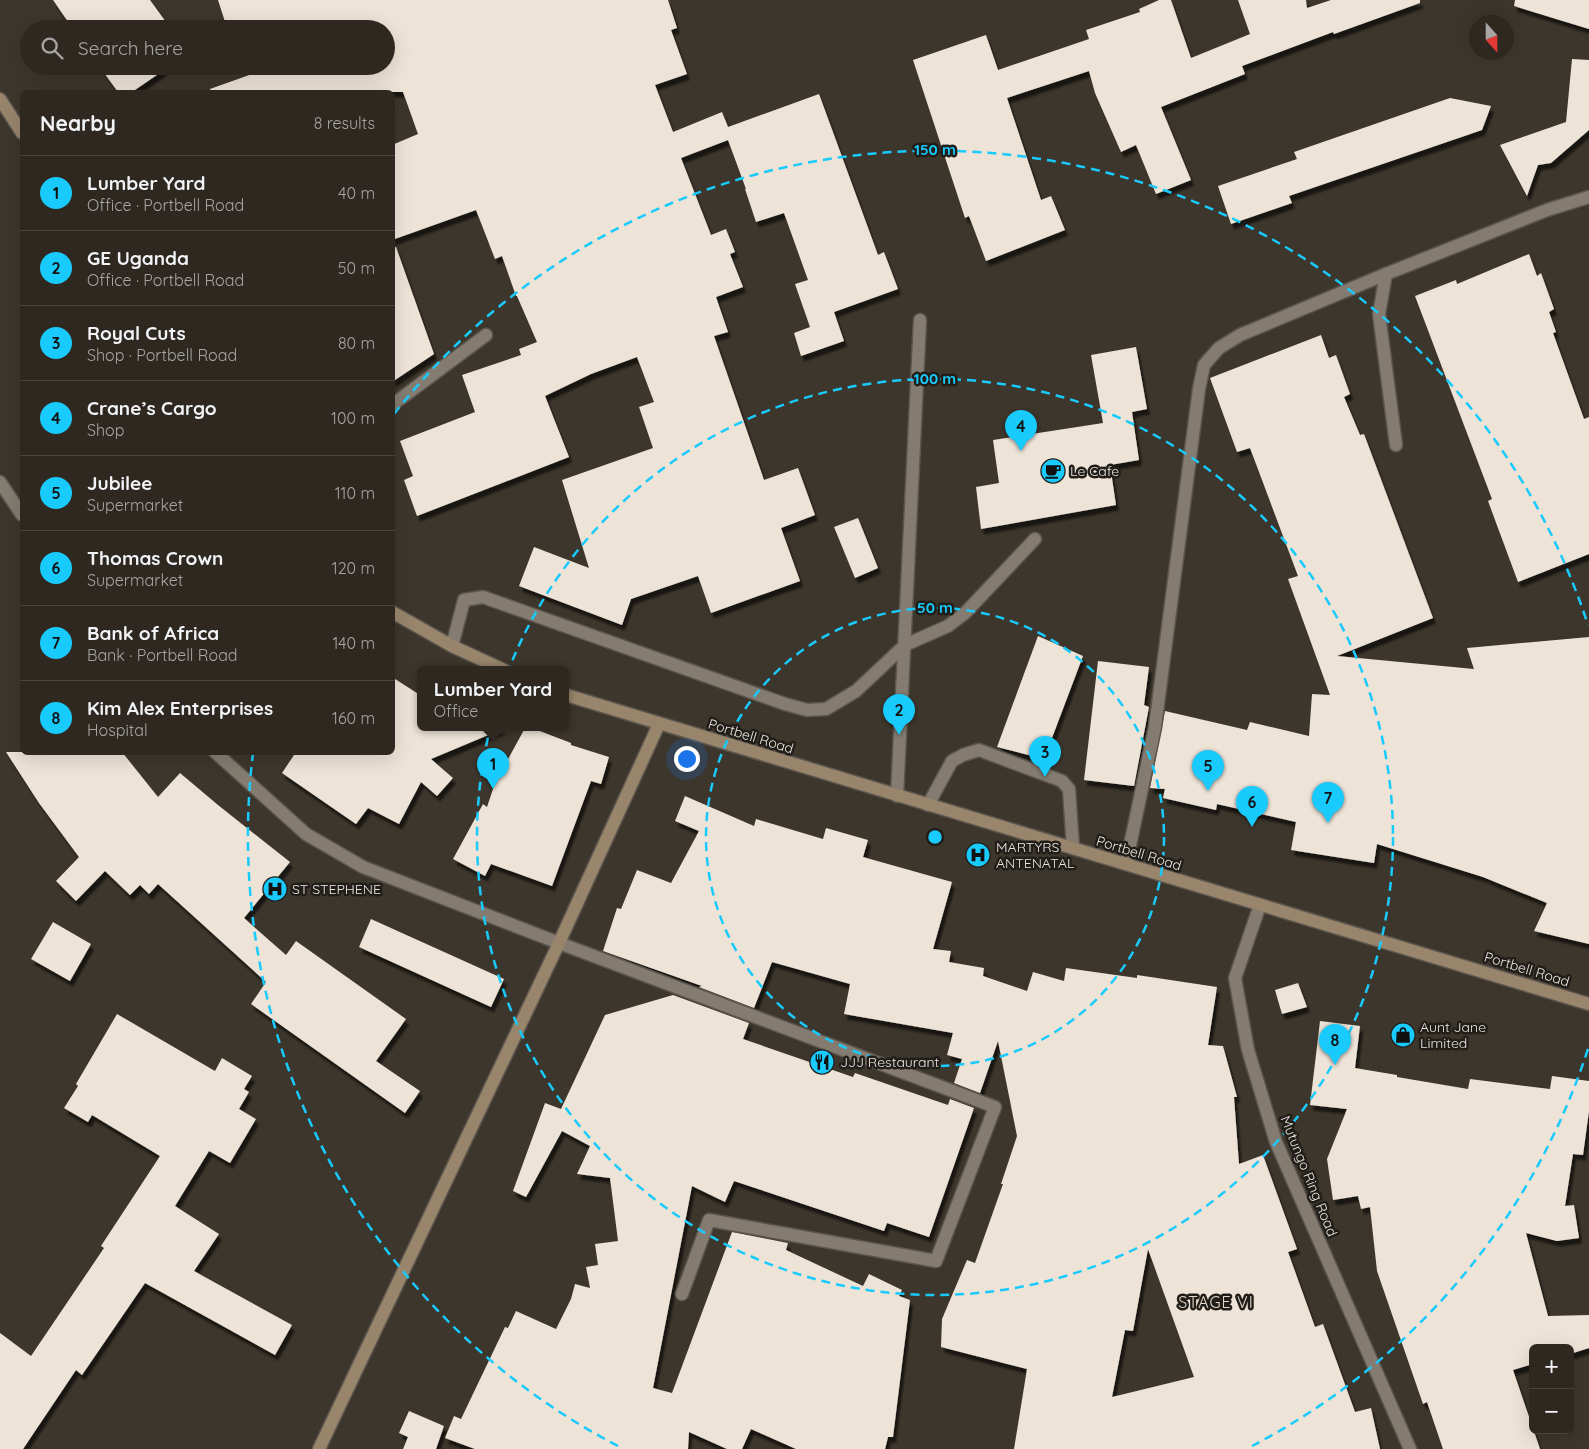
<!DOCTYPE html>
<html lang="en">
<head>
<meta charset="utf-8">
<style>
	:root { --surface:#2e2821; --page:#3a342e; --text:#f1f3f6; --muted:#a7a6a5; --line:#49443f; --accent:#19cafc }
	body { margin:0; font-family:Quicksand,sans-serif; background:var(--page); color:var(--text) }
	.controls { position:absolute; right:15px; bottom:15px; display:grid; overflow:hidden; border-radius:8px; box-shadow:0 5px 20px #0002 }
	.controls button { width:45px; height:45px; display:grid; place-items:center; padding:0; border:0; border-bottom:1px solid var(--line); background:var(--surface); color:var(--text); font:25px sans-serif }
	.compass { position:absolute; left:1469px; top:15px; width:45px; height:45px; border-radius:50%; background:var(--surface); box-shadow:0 5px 20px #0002; rotate:159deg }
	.you { position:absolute; left:686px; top:758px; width:18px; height:18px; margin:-12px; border:4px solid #fff; border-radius:50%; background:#1a73e8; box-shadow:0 0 0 8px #1a73e833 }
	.badge { display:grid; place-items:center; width:32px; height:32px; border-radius:50%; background:var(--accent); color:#111; font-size:16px; font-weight:700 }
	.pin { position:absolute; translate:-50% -41px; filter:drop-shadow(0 1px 2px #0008) }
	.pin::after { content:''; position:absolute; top:26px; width:18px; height:15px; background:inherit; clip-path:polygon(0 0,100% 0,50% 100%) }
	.popup { position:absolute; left:417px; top:666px; width:152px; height:65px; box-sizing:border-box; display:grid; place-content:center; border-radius:8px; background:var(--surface); filter:drop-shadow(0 1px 4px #0005); font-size:16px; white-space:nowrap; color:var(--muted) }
	.popup b { font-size:19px; color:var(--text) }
	.popup::after { content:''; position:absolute; left:50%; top:100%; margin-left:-10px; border:10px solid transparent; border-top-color:var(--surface) }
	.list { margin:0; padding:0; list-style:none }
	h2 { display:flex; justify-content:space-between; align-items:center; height:65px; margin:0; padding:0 20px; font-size:21px }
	h2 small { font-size:16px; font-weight:400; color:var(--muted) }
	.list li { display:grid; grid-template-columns:32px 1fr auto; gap:15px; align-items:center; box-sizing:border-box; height:75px; padding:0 20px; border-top:1px solid var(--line) }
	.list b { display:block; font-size:19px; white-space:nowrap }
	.list p { margin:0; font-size:16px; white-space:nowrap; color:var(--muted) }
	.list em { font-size:16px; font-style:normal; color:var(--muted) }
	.icon { flex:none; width:28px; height:28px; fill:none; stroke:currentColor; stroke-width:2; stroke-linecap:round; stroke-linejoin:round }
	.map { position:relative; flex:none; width:1589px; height:1449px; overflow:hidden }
	.search { position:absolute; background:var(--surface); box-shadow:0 5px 20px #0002; left:20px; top:20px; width:375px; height:55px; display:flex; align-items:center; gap:12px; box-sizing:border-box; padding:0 18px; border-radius:28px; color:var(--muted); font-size:19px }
	.panel { position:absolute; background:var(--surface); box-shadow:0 5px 20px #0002; left:20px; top:90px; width:375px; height:665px; border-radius:8px }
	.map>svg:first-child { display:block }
</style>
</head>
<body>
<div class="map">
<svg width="1589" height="1449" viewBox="0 0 1589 1449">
	<defs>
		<filter id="shadow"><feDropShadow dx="3" dy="5.5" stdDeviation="1" flood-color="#0009"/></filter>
	</defs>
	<rect width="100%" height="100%" fill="#3d362c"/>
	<g fill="#ede3d7" fill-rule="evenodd" filter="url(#shadow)">
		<path d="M53,0h97l21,29h-98z"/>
		<path d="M218,0h450l9,28 -6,2 16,44 -32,11 18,47 49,-20 6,15 91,-33 59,161 6,-3 14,37 -64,23 10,29 -43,15 -7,-23 16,-6 -15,-43 13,-4 -24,-67 -28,9 -11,-33h1l-18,-49 -47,18 30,77 15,-6 9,23 -5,2 13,33 -27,10 12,35 -14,4 50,144 34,-12 17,47 -34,13 19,53 -89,32 -13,-37 -67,23 -9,26 -103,-39 15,-39 55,21 -27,-88 91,-32 -14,-41 15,-5 -17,-45 -46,17 -46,22 24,61 -152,59 -13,-36 9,-4 -13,-35 75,-29 -13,-37 59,-20 -2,-6 18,-7 -20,-46h-1l-14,-40 -7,3 -19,-49 -84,30v-95l26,-11 -15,-42h-192l-1,-3 65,-23h111v-37h-134l-2,-8 -23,7z"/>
		<path d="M1159,0h12l20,58 59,-24 -12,-34h68l1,8 24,-8h89v3l-86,31 -1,-2 -91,34 3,8 -84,33 30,73 -35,14 -20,-49 -15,7 -26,-59 -6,-22 -82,27 34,102 10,-4 14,34 -79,31 -17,-45 -4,2 -52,-158 73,-25 12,35 91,-31 -3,-9 54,-18 -1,-3z"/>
		<path d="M1515,0h74v29l-75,-23z"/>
		<path d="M1572,59l17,1v70l-38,33 -13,2 -11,31 -27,-51 66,-23z"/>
		<path d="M99,66h71l-38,26h-14z"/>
		<path d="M1450,98l41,8 -9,24 -193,66 3,7 -61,21 -13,-38 79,-27 -3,-7z"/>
		<path d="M396,247l38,107 -42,28v-134z"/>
		<path d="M1529,254l8,22 4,-3 13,36 -5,3 7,20 -3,1 31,86 5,-2v137l-71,28 -30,-81 4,-2 -77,-203 41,-16 1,4z"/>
		<path d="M1321,335l8,23 7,-3 14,39 -6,3 16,38 4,-1 69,184 -96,38 137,13 -7,-21 122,-11v307l-55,-13 13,-28 -64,-26 -106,-33 -3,19 -83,-13 5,-28 -79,-18 -1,6 -53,-12 2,-9 -15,-1 15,-77 82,19 3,-8 59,14 3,-42 18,1 -42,-116 10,-3 -48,-128 -13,4 -27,-74z"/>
		<path d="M1136,347l11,62 -15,3 7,48 -29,5 6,40 -135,24 -5,-42 23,-4 -6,-43 110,-17 -12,-68z"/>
		<path d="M858,518l20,50 -23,10 -21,-51z"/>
		<path d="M1038,636l45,20 -39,103 -47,-12z"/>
		<path d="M1098,661l51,6 -5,38 5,2 -15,79 -50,-6z"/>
		<path d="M392,677l28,18v33h85l-74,31 22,19 -16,18 -16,-14 -22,42 -31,-16 -12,16 -74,-51 14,-21h96z"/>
		<path d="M525,728h7l39,15v2l38,12 -8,27 -10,-3 -39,105 -61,-22 -6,12 -32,-17 30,-55 4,3 8,-24z"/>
		<path d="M6,752h116l36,45 22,-24 38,32 72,57 -46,56 42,37 10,-14 110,78 -30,42 44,30 -15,22 -154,-109 15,-22 -108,-98 -9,10 -9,-9 -10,10 -25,-24 -29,30 -20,-20 23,-24 -40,-54z"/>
		<path d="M685,796l69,30 2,-7 67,20 3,-11 42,12 -5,17 89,25 -19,67 18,2 -2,11 35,6 -1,8 44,15 6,-19 31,9 2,-13 71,10v-3l80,12 -9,58 15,1 14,51h-3l5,67 24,-9 34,94 -9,3 27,75 8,-3 32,88 16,-4 9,41h-366l13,-80 -86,-22 1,-28 25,-59 8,3 28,-79h-2l16,-48 -19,-95 -18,52 -26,-10 8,-24 -15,-4 6,-22 -109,-19 6,-30 -78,-22 -18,46 -55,-21 3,-1 -99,-35 14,-43 4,1 16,-39 34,13 28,-52 -24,-10zM1148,1249l46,128 -82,20 13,-67 8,1z"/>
		<path d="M371,919l133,60 -13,28 -132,-60z"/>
		<path d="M53,922l38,22 -21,37 -39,-22z"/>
		<path d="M1298,983l9,24 -25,7 -7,-24z"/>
		<path d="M673,995l76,28 -6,16 110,38 2,-4 93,32 2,-6 24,9 -45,129 -42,-14 -3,8 -150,-50 -9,21 -33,-16 -39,202 19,5 60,-161 56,11 -2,7 77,36 6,-12 33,16 -3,6 11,4 -17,137h-5l-3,12h-89l-45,-20 -9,20h-15l-38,-17 -1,17h-213l-30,-11 9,-22 7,3 44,-92 3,1 8,-17 40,18 15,-30 4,-15 15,4 -4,-21 12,-2 -3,-21 23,-3 -8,-63 -33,-4 13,-28 -28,-15 -36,66 -13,-6 32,-88 16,6 44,-94z"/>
		<path d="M117,1014l98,57 7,-13 30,18 -8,13 5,3 -10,17 17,10 -26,44 -21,-12 -34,55 44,28 -25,37 98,54 -17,30 -130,-72 -63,92 -6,-5 -53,79h-23v-116l31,23 73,-108 -3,-2 59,-90 -68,-41 -4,7 -24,-14 14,-22 -2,-2z"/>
		<path d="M1320,1021l40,5 -5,42 42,7v2l71,12 2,-10 80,10 2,-13 37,5v30l-6,44 -10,-1 -8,52 9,-1 5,33 -22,3 -31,-8 22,83 41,-1v33l-19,6v-6h-37v16l-20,6 27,79h-97l-16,-47 -4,2 -46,-133 -7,-64 -9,2 -3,-13 -25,4 -6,-41 20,-50 -37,-4z"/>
		<path d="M409,1411l35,15 -8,23h-33l5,-12 -9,-4z"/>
	</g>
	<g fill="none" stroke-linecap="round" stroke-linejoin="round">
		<defs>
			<g id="service">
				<path d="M392,405l94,-70"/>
				<path d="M452,646l12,-46 19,-3 302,107 22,6 19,-1 30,-18 49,-46 43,-19 17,-13 70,-74"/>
				<path d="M928,805l24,-44 11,-6 16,-5 83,31 7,8 4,59"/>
			</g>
			<g id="minor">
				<path d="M1396,445l-17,-131 7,-40 161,-64 42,-13"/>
				<path d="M0,482l22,33"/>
				<path d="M215,752l91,82 57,33 196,76 436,164 -59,154 -227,-41 -27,74"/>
				<path d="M897,796l23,-476"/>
				<path d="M1126,864l29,-137 44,-338 5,-24 15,-17 21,-13 146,-61"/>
				<path d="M1260,905l-25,73 13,72 28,92 134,307"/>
			</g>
			<g id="secondary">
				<path d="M0,99l22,34"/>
				<path d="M392,612l60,34 52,24"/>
				<path d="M566,695l1023,309"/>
				<path d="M319,1449l240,-506 100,-219"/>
			</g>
		</defs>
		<use href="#service" stroke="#5b554d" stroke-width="15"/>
		<use href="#minor" stroke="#5b554d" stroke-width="15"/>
		<use href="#secondary" stroke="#5b554d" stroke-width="15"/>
		<use href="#service" stroke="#847c71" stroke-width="12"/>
		<use href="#minor" stroke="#847c71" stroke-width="12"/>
		<use href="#secondary" stroke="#98856c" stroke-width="12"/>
	</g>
	<g fill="none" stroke="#19cafc" stroke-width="2.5" stroke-dasharray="9 6">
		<circle cx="935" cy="837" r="229"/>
		<circle cx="935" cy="837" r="458"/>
		<path d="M1588 1049A687 687 0 0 1 1252 1446M618 1446A687 687 0 0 1 253 753M394 414A687 687 0 0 1 1588 625"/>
	</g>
	<defs>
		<symbol id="cafe-disc" viewBox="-11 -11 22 22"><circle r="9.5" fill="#19cafc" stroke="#211e19"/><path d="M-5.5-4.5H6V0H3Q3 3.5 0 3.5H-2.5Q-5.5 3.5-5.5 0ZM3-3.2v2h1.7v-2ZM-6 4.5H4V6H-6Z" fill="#111"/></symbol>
		<symbol id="hospital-disc" viewBox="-11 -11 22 22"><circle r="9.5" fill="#19cafc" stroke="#211e19"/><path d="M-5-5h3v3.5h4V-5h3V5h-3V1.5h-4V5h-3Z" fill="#111"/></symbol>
		<symbol id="shop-disc" viewBox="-11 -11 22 22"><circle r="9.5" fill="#19cafc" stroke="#211e19"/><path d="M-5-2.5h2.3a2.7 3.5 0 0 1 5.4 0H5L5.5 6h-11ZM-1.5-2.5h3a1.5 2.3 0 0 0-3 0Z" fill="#111"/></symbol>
		<symbol id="restaurant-disc" viewBox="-11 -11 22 22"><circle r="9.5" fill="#19cafc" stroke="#211e19"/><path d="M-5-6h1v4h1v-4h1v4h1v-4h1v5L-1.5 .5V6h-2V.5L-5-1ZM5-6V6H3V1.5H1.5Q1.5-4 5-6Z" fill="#111"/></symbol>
	</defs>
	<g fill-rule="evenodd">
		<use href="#cafe-disc" x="1039" y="457" width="28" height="28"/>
		<use href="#hospital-disc" x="964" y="841" width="28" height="28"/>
		<use href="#hospital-disc" x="261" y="875" width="28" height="28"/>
		<use href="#shop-disc" x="1389" y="1021" width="28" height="28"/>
		<use href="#restaurant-disc" x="808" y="1048" width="28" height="28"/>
	</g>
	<g text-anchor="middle" stroke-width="5" stroke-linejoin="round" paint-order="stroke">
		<g font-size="14" fill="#e8e4de" stroke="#211e19" text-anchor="start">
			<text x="1070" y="476">Le Cafe</text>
			<text x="996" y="852">MARTYRS<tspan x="996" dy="16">ANTENATAL</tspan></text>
			<text x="292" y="894">ST STEPHENE</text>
			<text x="1420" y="1032">Aunt Jane<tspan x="1420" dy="16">Limited</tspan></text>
			<text x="840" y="1067">JJJ Restaurant</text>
		</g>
		<g font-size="14" fill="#e8e4de" stroke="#211e19">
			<text transform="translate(751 736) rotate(17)" y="5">Portbell Road</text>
			<text transform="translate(1139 853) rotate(17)" y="5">Portbell Road</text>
			<text transform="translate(1527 969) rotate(17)" y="5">Portbell Road</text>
			<text transform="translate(1309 1176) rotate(68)" y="5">Mutungo Ring Road</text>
		</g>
		<g font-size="16" letter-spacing="1" fill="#e2d9cc" stroke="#211e19">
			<text x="1216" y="1308">STAGE VI</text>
		</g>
	</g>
	<circle cx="935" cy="837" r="8" fill="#19cafc" stroke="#211e19" stroke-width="2.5"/>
	<g font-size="15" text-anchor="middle" font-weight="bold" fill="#19cafc" stroke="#211e19" stroke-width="5" stroke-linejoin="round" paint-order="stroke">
		<text x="935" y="155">150 m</text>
		<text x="935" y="384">100 m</text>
		<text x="935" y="613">50 m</text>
	</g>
</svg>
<div class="controls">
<button>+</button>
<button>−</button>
</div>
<svg class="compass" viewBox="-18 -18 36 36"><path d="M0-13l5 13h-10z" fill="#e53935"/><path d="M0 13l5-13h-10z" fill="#a7a6a5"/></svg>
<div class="you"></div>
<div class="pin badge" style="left:493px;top:789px">1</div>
<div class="popup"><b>Lumber Yard</b>Office</div>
<div class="pin badge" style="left:899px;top:735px">2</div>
<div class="pin badge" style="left:1045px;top:777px">3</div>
<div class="pin badge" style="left:1021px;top:451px">4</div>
<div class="pin badge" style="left:1208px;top:791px">5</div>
<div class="pin badge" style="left:1252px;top:827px">6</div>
<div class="pin badge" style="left:1328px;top:823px">7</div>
<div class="pin badge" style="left:1335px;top:1065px">8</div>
<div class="search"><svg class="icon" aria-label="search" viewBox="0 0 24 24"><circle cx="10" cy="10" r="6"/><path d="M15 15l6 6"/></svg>Search here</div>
<section class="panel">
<h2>Nearby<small>8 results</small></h2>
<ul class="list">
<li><span class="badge">1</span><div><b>Lumber Yard</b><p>Office · Portbell Road</p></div><em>40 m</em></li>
<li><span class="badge">2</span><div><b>GE Uganda</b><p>Office · Portbell Road</p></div><em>50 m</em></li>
<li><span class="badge">3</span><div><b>Royal Cuts</b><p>Shop · Portbell Road</p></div><em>80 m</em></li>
<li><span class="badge">4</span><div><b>Crane’s Cargo</b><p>Shop</p></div><em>100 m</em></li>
<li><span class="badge">5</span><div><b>Jubilee</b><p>Supermarket</p></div><em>110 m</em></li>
<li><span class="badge">6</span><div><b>Thomas Crown</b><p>Supermarket</p></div><em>120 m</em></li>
<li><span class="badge">7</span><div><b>Bank of Africa</b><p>Bank · Portbell Road</p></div><em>140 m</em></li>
<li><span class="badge">8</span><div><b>Kim Alex Enterprises</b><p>Hospital</p></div><em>160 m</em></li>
</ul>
</section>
</div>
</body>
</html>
